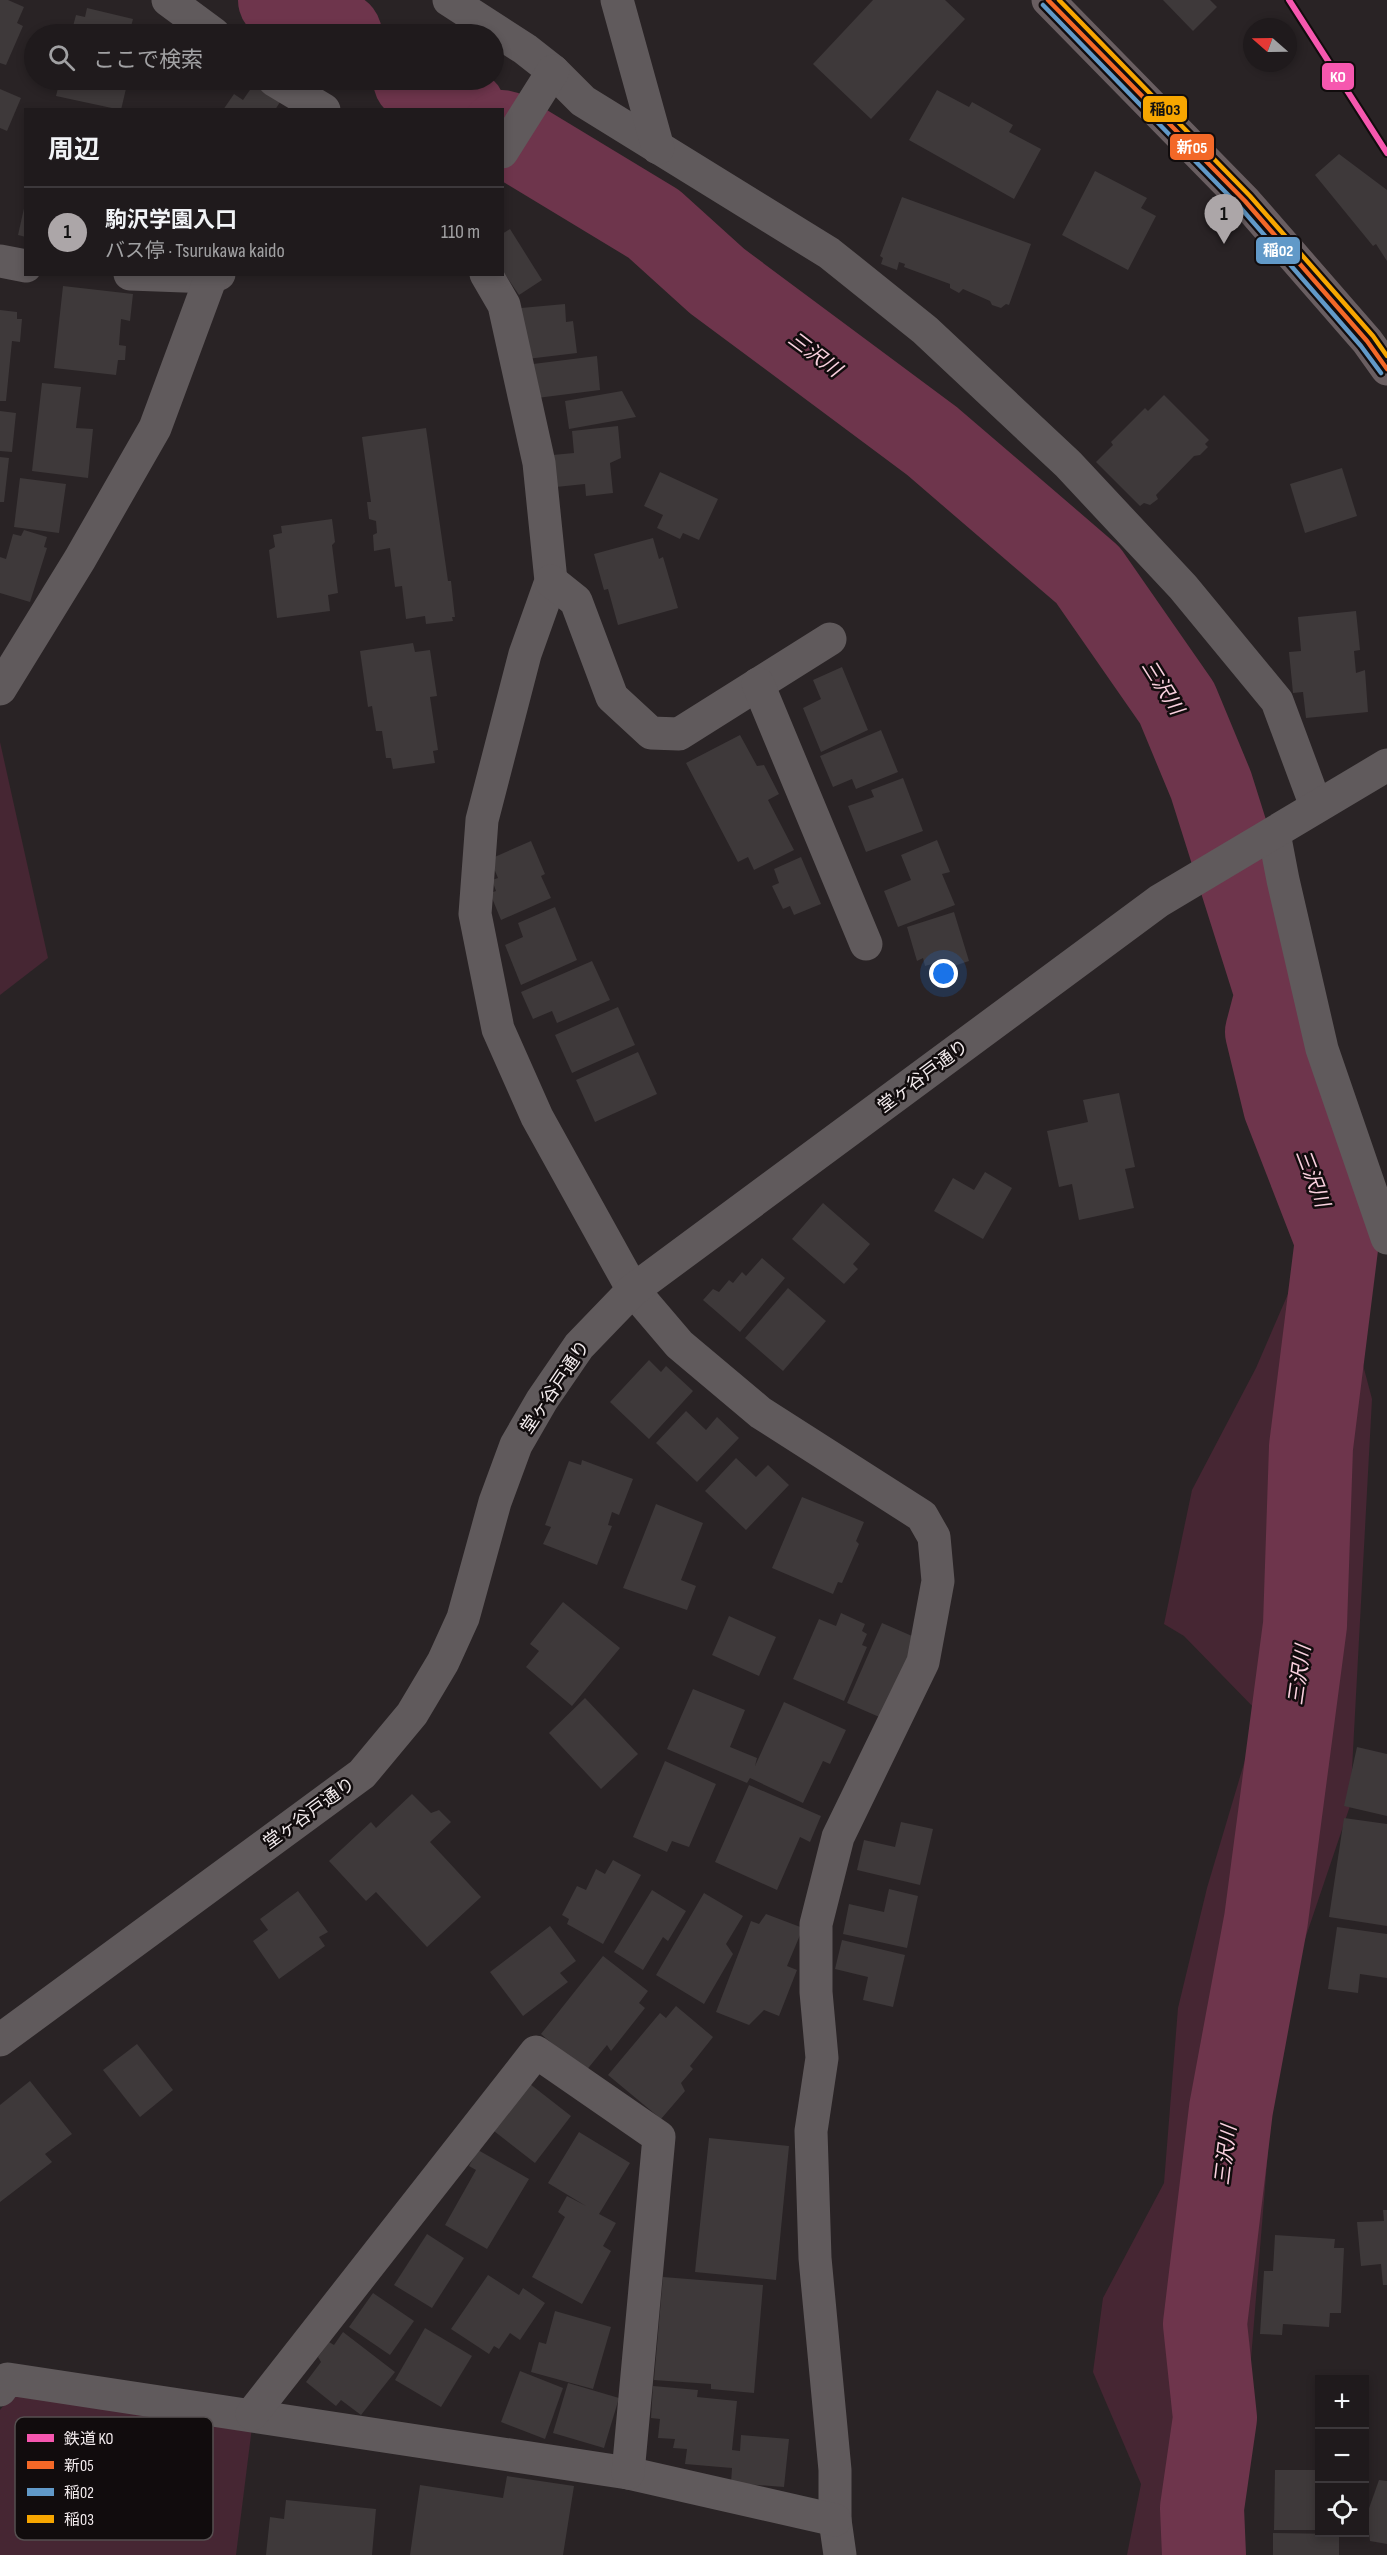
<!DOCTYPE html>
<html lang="ja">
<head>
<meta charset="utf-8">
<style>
	:root { --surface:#1f1a1c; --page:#272325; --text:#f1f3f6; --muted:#a1a1a3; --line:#3c383b; --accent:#aca6a8 }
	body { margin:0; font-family:"Sofia Sans Condensed","Noto Sans JP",sans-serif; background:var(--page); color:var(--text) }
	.controls { position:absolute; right:18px; bottom:18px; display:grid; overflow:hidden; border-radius:0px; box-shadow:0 3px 9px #0003 }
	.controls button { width:54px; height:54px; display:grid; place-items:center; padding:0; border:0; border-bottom:2px solid var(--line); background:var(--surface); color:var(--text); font:30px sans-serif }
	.compass { position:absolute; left:1243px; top:18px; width:54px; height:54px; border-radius:50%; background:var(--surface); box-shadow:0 3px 9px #0003; rotate:290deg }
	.you { position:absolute; left:944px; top:974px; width:21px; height:21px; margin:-15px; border:4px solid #fff; border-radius:50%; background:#1a73e8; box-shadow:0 0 0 9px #1a73e833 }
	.badge { display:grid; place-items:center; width:39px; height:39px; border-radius:50%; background:var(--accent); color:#111; font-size:20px; font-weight:700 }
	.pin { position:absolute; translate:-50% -50px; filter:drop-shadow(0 2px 3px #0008) }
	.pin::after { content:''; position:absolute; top:32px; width:21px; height:18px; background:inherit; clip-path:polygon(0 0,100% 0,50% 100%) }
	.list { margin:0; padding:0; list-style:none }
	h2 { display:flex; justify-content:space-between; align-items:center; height:78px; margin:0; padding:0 24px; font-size:26px }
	h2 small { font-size:20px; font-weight:400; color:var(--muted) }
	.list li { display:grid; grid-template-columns:39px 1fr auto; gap:18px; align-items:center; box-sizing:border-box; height:90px; padding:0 24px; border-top:2px solid var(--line) }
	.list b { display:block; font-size:22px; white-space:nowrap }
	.list p { margin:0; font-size:20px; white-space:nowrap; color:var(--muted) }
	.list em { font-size:20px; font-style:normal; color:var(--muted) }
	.icon { flex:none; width:33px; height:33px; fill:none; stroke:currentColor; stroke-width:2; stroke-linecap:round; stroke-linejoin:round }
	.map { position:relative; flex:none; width:1387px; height:2555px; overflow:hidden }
	.search { position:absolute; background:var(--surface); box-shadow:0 3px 9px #0003; left:24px; top:24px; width:480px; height:66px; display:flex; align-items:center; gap:15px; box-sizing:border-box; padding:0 21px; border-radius:33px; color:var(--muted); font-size:22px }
	.panel { position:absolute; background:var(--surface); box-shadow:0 3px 9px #0003; left:24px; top:108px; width:480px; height:168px; border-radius:0px }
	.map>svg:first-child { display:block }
</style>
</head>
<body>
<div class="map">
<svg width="1387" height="2555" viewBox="0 0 1387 2555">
	<rect width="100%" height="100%" fill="#292325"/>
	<g fill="#462633">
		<path d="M0,742l48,216 -48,37z"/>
		<path d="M1323,1213l49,186 -22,407 -71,210 -28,343 -3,110 -33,66 7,20h-95l14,-71 -48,-112 10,-74 61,-115 14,-175 29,-120 52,-175 -75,-77 -20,-12 28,-134 64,-122z"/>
		<path d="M12,2395l240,32 -16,128h-236v-145z"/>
	</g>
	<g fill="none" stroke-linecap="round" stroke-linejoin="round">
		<g stroke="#6e354c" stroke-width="84">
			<path d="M280,0l60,34"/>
			<path d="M415,80l49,30"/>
			<path d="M502,132l152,92 63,57 215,160 156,134 89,128 34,82 66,209 -10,38 18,74 52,134 -26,207 -6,178 -39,295 -35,189 -26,215 10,94 -13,90 2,47"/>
		</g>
	</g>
	<g fill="#3e393a">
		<path d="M0,0h8l16,7 -7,16 6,3 -17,39 -6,-2z"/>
		<path d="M873,0h72l20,19 -94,100 -58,-55z"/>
		<path d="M1163,0h47l7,7 -24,24z"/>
		<path d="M87,8l46,11 -4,15h-58l5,-19 9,2z"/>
		<path d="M60,80h68l-7,30 -65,-14z"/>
		<path d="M254,84l26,18 -5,8h-52l11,-16 9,6z"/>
		<path d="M0,89l21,9 -14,33 -7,-3z"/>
		<path d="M937,90l32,17 3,-5 41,23 -4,7 32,17 -27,50 -105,-59z"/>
		<path d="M1339,154l48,36v71l-11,-17 -3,2 -58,-71z"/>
		<path d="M1095,171l52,27 -6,10 15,8 -28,54 -66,-35z"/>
		<path d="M902,197l129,47 -22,61 -3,-1 -5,4 -9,-3 -2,-4 -27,-12 -4,4 -9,-5v-4l-46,-17 1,-3 -6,-2 -2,8 -16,-6 2,-6 -3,-2z"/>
		<path d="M25,204h1v33l-8,-2z"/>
		<path d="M510,229l32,51 -23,15 -17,-25v-36z"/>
		<path d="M63,286l70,8 -3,27 -9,-2 -2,26 7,1 -1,14h-7l-2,15 -62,-7z"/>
		<path d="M565,304l1,18 7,-1 4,32 -50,6 -6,-51z"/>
		<path d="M0,310l17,2v7h5l-2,23 -8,-1 -6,60h-6z"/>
		<path d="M597,356l3,34 -63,8 -4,-34z"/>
		<path d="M42,383l39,4 -5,41 17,1 -5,49 -56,-7z"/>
		<path d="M622,391l14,26 -67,12 -4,-28z"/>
		<path d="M1164,395l45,45 -4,4 3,3 -8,8 -6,1 -38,39 2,4 -8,6 -6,-2 -4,3 -44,-44 17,-17 -2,-3 34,-34 3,3z"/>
		<path d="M0,411l16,2 -4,39 -12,-1z"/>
		<path d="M618,426l3,32 -11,5 3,30 -27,3 -1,-12 -39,4 -4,-32 32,-3 -2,-22z"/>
		<path d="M426,428l22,153h3l4,36h-3l1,4 -27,3 -1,-8 -19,3 -4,-33 -7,1 -5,-39 -16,3 -1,-16 4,-2 -1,-12 -7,-2 -2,-17h4l-9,-65z"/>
		<path d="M0,457l9,1 -5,44h-4z"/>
		<path d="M1342,468l15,48 -52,17 -15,-49z"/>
		<path d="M660,472l58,27 -19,41 -16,-7 -3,6 -23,-11 6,-13 -19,-9z"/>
		<path d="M20,478l46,6 -7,49 -45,-6z"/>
		<path d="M332,519l3,23 -3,3 6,48 -10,2 2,16 -53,7 -8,-68 6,-3 -2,-12 9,-2 -1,-7z"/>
		<path d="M24,530l23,7 -3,10 3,1 -17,54 -30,-9v-36l6,2 7,-25 8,2z"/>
		<path d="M653,538l6,21 4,-2 15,51 -60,17 -10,-36 -4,1 -10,-36z"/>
		<path d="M1356,611l4,39 -6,1 2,22 9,-3 3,42 -62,6 -3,-26 -10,1 -4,-41 12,-1 -3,-34z"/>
		<path d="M413,643l2,9 15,-2 7,46 -7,1 8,53 -5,1 2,12 -42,6 -2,-11h-5l-4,-27h-6l-4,-25 -4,1 -8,-56z"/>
		<path d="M842,667l26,63 -47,22 -18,-44 18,-9 -8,-19z"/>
		<path d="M881,730l17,42 -42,17 -4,-10 -19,8 -13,-31z"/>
		<path d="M740,735l17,31 7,-1 15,29 -11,6 26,50 -40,20 -6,-13 -10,5 -52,-99z"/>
		<path d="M903,778l20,53 -57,21 -18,-46 26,-9 -3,-7z"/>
		<path d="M937,840l13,32 -8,2 13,31 -57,22 -14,-36 27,-11 -10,-25z"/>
		<path d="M531,841l14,33 -4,2 10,22 -50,22 -11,-27 6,-2 -4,-11 6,-2 -8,-19z"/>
		<path d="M801,857l20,47 -27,11 -4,-9 -7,3 -11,-23 7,-3 -5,-14z"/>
		<path d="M555,907l22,53 -56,25 -16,-40 18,-8 -5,-14z"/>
		<path d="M954,912l15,49 -27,9 -3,-8 -14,4 -2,-8 -6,3 -10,-34z"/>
		<path d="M592,961l18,39 -53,23 -5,-12 -19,8 -12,-27z"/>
		<path d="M618,1007l17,38 -63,28 -17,-38z"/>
		<path d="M638,1052l19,42 -62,28 -19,-42z"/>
		<path d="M1119,1093l16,74 -10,2 9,39 -55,12 -7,-36 -13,3 -12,-56 41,-9 -5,-22z"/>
		<path d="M985,1172l27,16 -29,51 -49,-28 19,-33 21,12z"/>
		<path d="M823,1203l47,41 -17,20 5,5 -14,15 -52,-45z"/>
		<path d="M762,1258l23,20 -45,54 -37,-32 10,-11 6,3 10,-12 4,3 9,-11 4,4z"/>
		<path d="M788,1288l38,33 -43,50 -38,-33z"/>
		<path d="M649,1360l12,12 5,-6 27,25 -44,48 -39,-37z"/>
		<path d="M686,1411l20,19 11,-13 22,21 -42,44 -41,-39z"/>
		<path d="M736,1458l20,19 12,-12 21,20 -43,45 -41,-39z"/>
		<path d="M582,1460l51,19 -14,36 -7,-3 -4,13 4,1 -15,39 -54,-21 8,-17 -6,-2 24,-64 12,4z"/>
		<path d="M802,1497l62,25 -8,19 3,3 -17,39 -4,-1 -5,12 -61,-26z"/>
		<path d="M656,1504l47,19 -22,57 15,6 -9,24 -64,-22z"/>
		<path d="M563,1602l57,46 -48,58 -46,-39 13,-16 -9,-7z"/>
		<path d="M841,1613l24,11 -3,7 5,3 -5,11 5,2 -23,54 -51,-22 26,-60 17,7z"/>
		<path d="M729,1616l47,21 -17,39 -47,-21z"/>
		<path d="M882,1623l37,16 -35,80 -37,-16z"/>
		<path d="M693,1689l52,21 -15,37 27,11 -2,8 29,-64 62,28 -16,34 -7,-3 -20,42 -53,-25 -3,5 -80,-34z"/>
		<path d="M585,1698l53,56 -37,35 -52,-56z"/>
		<path d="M1357,1747l30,7v62l-43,-10z"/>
		<path d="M665,1761l51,23 -27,63 -17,-6 -5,11 -34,-15z"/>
		<path d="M749,1785l72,31 -11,26 -10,-5 -23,53 -62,-28z"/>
		<path d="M412,1794l19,19 8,-3 12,12 -21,20 51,55 -54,50 -51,-55 -10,9 -37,-40 42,-39 5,6z"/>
		<path d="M1344,1818l43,6v102l-58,-9z"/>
		<path d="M901,1822l32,7 -13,56 -63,-15 7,-30 31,7z"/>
		<path d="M613,1860l28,15 -38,69 -36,-20 2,-5 -7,-4 15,-29 9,4 10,-21 9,5z"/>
		<path d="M889,1889l29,7 -11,52 -64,-14 6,-30 35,8z"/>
		<path d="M652,1890l34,21 -18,30 -5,-4 -20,33 -29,-18z"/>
		<path d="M298,1891l30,41 -9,5 6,9 -46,33 -26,-38 15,-11 -8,-11z"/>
		<path d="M704,1893l39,23 -17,28 7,10 -29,50 -48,-29z"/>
		<path d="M766,1914l37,14 -16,38 10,4 -18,46 -15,-6 -15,15 -33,-13 35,-91 8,3z"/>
		<path d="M550,1926l26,35 -16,12 8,9 -45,34 -33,-44z"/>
		<path d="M1337,1927l50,7v44l-27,-4 -2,19 -30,-4z"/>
		<path d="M842,1940l63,15 -12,52 -30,-7 5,-23 -33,-8z"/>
		<path d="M603,1956l45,35 -9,12 6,5 -34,43 -4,-6 -22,27 -44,-38z"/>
		<path d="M676,2006l37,31 -23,29 3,3 -12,14 4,8 -24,28 -53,-44 52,-62 6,5z"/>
		<path d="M137,2044l36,46 -33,27 -37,-47z"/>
		<path d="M30,2081l42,53 -27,20 7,8 -52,40v-97z"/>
		<path d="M530,2084l41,32 -36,47 -41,-32z"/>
		<path d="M579,2132l51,31 -31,51 17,9 -13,23 8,5 -29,53 -50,-27 33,-60 -7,-5 9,-16 19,10 -38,-23z"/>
		<path d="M709,2138l80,8 -13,134 -81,-8z"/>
		<path d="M478,2150l51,29 -42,70 -42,-24 31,-55 -7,-4z"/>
		<path d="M1383,2210h4v75h-4l-2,-21 -20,2 -4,-44 27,-1z"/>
		<path d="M427,2234l37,24 -32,50 -38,-23z"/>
		<path d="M1275,2235l60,4 -1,9h10l-3,65h-11l-1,14 -46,-3 -1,11 -22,-1 4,-63h9z"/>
		<path d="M488,2275l31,20 4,-7 22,15 -25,37 -10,-7 -11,16 -5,-3 -5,8 -38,-25z"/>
		<path d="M663,2277l100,8 -9,108 -43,-4v-5l-57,-4z"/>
		<path d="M373,2293l41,28 -24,34 -41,-28z"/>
		<path d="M555,2311l56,16 -18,62 -62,-17 8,-30 7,2z"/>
		<path d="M425,2328l47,28 -31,51 -46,-27z"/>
		<path d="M343,2332l52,40 -34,43 -20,-15 -5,6 -30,-24 15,-20 -3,-5 11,-15 5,3z"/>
		<path d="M520,2371l43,17 -18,51 -44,-17z"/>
		<path d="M568,2383l51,15 -15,50 -51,-15z"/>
		<path d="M653,2386l45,4 -1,7 40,4 -5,49 8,1 1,-16 48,4 -5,48 -53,-4 1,-15 -47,-4 2,-15 -14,-1 2,-9 -17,-1 2,-19 -9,-1z"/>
		<path d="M1275,2470h45v60h-46z"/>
		<path d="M507,2476l67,10 -11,69h-153l10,-70 83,13z"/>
		<path d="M1379,2480l8,1v63l-17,-3 -3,-27z"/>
		<path d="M286,2500l90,9 -4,46h-106l4,-38 14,2z"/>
		<path d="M1273,2533l66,1v21h-66z"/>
	</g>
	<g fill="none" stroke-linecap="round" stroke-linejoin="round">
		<g stroke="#605a5c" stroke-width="33">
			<path d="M168,0l46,34"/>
			<path d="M449,0l76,49 28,22 30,30 246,152 96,77 143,134 115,123 94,114 39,105"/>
			<path d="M617,0l41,148"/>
			<path d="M274,80l50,30"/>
			<path d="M502,152l51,-81"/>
			<path d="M0,261l26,5"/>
			<path d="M130,274l81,3 8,-3"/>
			<path d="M486,274l18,31 35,158 12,118 -26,73 -43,166 -7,94 23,115 39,88 82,148 14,25 46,54 82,69 161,103 12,21 4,44 -15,81 -85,175 -22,87v68l6,66 -11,73 4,127 20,212v50l5,35"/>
			<path d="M551,581l25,20 36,96 39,36 28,1 151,-95"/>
			<path d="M758,684l108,260"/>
			<path d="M0,689l80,-130 75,-131 56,-151"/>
			<path d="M1274,833l9,47 39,169 65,189"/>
			<path d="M0,2040l362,-266 50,-60 31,-52 20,-44 32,-116 21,-57 26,-45 37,-54 54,-56 526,-389 228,-136"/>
			<path d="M0,2390l8,-11 620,94 207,47"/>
			<path d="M252,2414l284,-362 123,85 -31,336"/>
		</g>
		<path stroke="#695e61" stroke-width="33" d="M1048,0l197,201 122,140 20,28"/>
		<defs>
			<path id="bus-1" d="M1048,0l197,201 122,140 20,28"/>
			<path id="bus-2" d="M1043,5l196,201 122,140 20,27"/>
			<path id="bus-3" d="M1059,0l191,196 123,140 14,20"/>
		</defs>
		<use href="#bus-1" stroke="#110c0d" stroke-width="9"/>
		<use href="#bus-2" stroke="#110c0d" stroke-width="9"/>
		<use href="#bus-3" stroke="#110c0d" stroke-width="9"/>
		<use href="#bus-1" stroke="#f36827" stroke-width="4.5"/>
		<use href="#bus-2" stroke="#6199c8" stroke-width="4.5"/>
		<use href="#bus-3" stroke="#f7a600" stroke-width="4.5"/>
		<defs>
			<path id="rail-1" d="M1289,0l98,153"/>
		</defs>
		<use href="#rail-1" stroke="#110c0d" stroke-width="10"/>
		<use href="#rail-1" stroke="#f657af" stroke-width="6"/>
	</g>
	<g text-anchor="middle" stroke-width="5" stroke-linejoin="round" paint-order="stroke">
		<g font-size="18" fill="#f3ecee" stroke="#110c0d">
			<text transform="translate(923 1076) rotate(-37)" y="6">堂ヶ谷戸通り</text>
			<text transform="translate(555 1387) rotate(-56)" y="6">堂ヶ谷戸通り</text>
			<text transform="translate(309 1813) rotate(-36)" y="6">堂ヶ谷戸通り</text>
		</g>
		<g font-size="20" font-style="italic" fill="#fad1df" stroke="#110c0d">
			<text transform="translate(815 354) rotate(37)" y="7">三沢川</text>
			<text transform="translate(1163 687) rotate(58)" y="7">三沢川</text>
			<text transform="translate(1313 1178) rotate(69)" y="7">三沢川</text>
			<text transform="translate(1299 1675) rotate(-82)" y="7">三沢川</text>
			<text transform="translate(1225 2155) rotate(-83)" y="7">三沢川</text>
		</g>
	</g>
	<rect x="15" y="2417" width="198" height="123" rx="9" fill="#110c0d" stroke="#554f50" stroke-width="1.5"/>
	<rect x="27" y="2434" width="27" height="8" fill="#f657af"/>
	<rect x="27" y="2461" width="27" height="8" fill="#f36827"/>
	<rect x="27" y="2488" width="27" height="8" fill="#6199c8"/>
	<rect x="27" y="2515" width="27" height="8" fill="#f7a600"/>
	<g font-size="16" fill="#f3ecee">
		<text x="64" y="2444">鉄道 KO</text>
		<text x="64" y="2471">新05</text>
		<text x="64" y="2498">稲02</text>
		<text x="64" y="2525">稲03</text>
	</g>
	<g stroke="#110c0d" stroke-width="2">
		<rect x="1321" y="62" width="34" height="29" rx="6" fill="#f657af"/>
		<rect x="1142" y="95" width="46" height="28" rx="6" fill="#f7a600"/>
		<rect x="1169" y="133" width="46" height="28" rx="6" fill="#f36827"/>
		<rect x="1255" y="236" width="46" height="29" rx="6" fill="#6199c8"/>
	</g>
	<g font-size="16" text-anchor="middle" font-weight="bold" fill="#fff">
		<text x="1338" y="82">KO</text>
		<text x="1192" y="153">新05</text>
		<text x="1278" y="256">稲02</text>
	</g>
	<g font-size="16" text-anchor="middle" font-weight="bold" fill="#111">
		<text x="1165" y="115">稲03</text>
	</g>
</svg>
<div class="controls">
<button>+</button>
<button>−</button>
<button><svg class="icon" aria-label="locate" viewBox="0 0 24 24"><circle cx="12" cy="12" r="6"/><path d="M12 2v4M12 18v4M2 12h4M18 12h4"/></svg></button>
</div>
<svg class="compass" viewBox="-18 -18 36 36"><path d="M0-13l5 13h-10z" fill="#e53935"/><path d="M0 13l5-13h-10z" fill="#a1a1a3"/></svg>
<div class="you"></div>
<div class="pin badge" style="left:1224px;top:244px">1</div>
<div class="search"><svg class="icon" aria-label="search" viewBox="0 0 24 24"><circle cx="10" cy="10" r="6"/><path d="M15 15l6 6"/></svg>ここで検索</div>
<section class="panel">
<h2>周辺<small></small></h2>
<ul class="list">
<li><span class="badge">1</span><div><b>駒沢学園入口</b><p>バス停 · Tsurukawa kaido</p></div><em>110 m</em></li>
</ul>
</section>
</div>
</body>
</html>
